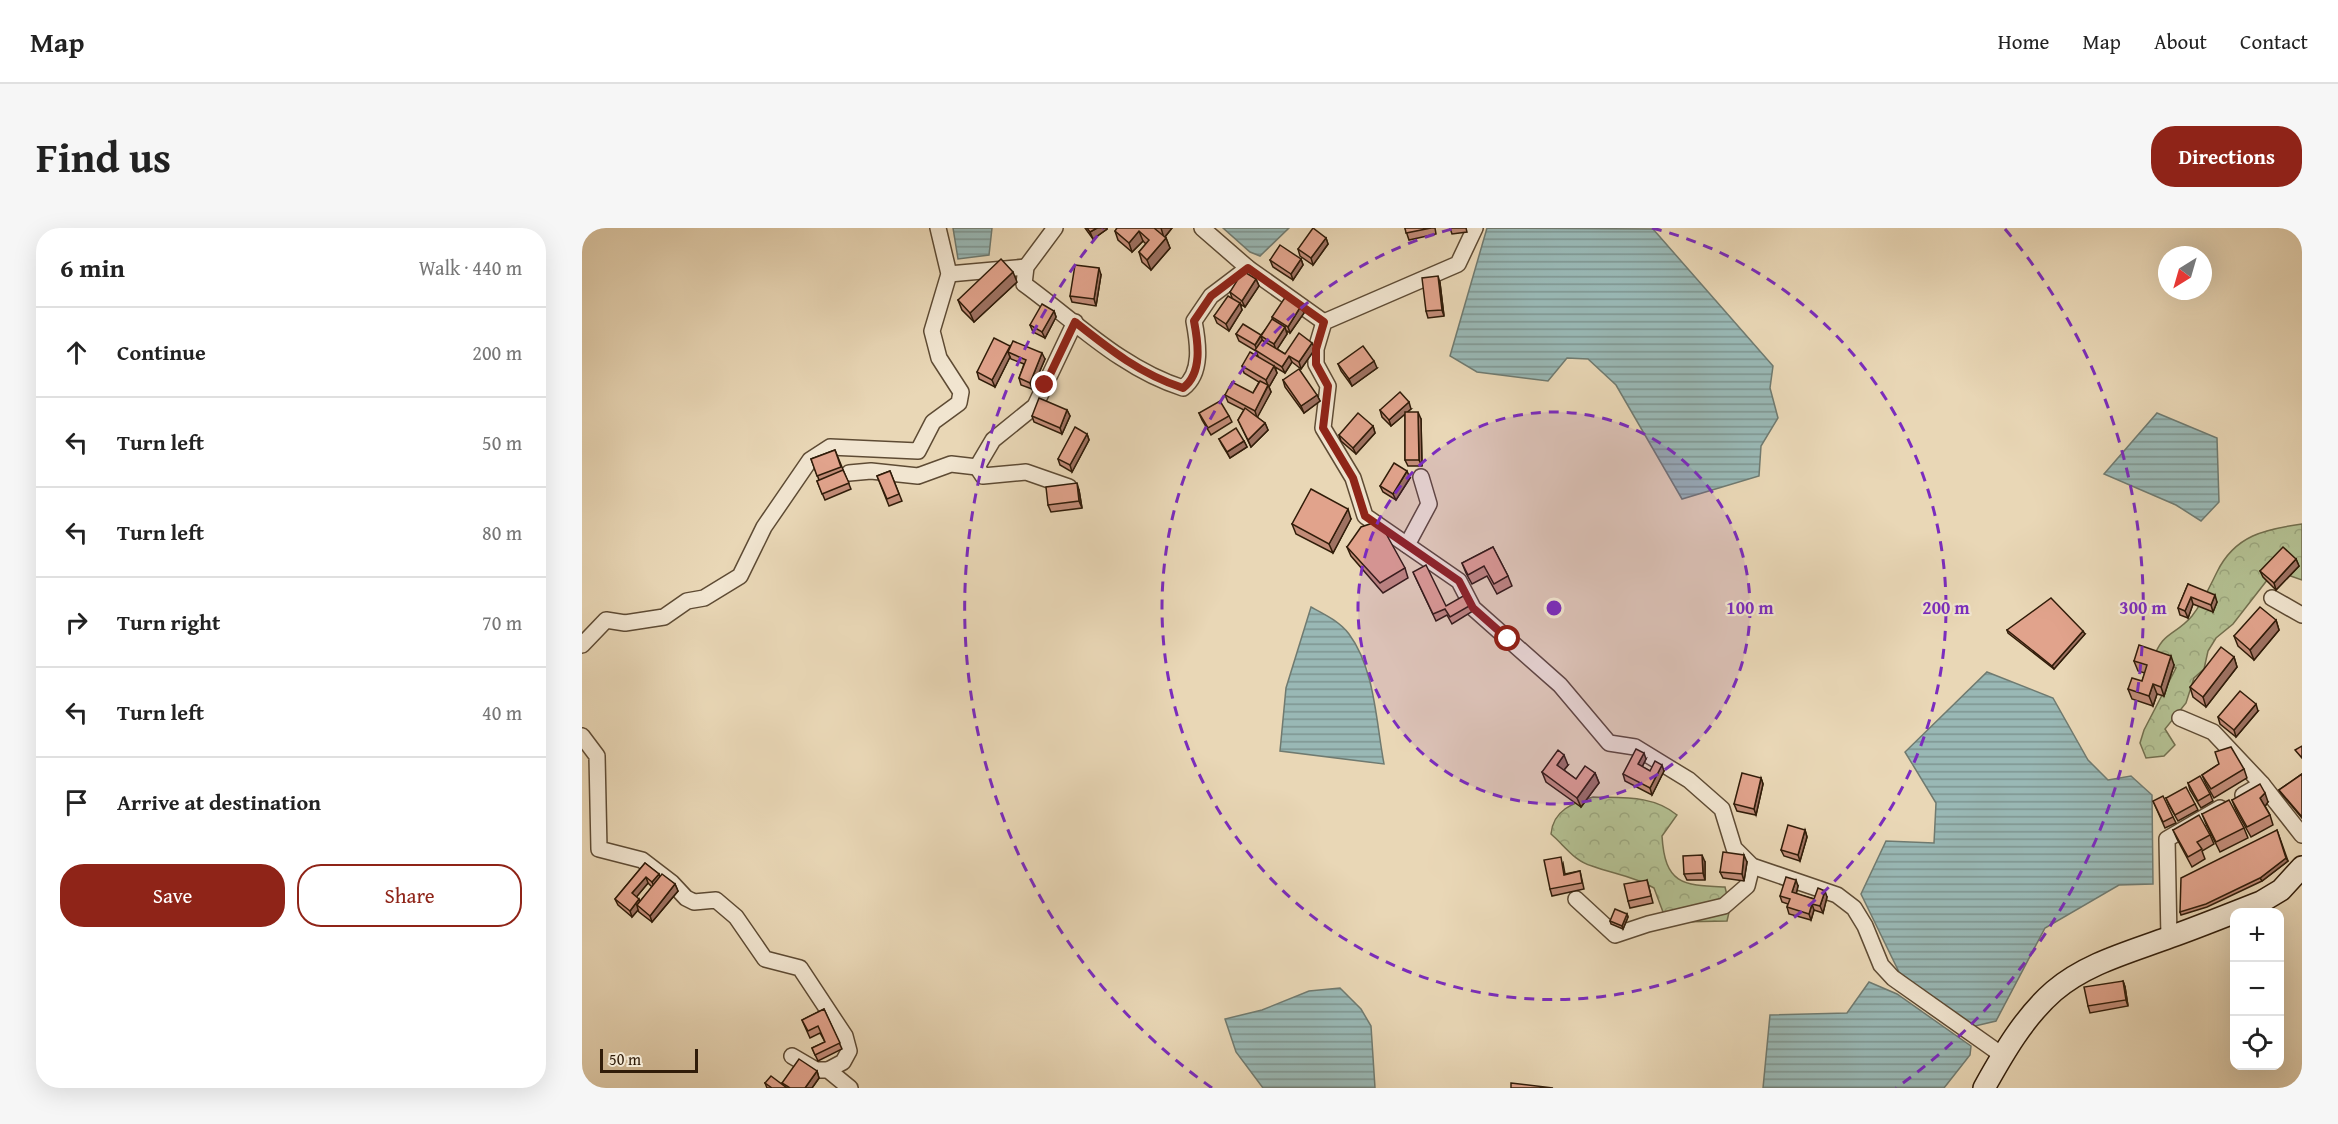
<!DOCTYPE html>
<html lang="en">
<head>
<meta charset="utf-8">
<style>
	:root { --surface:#fff; --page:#f6f6f6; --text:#222; --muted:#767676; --line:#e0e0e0; --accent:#8f2418 }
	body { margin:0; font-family:"Gentium Book Plus",serif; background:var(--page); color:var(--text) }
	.controls { position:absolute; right:18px; bottom:18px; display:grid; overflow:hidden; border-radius:12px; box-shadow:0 6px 24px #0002 }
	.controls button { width:54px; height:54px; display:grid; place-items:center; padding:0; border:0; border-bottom:2px solid var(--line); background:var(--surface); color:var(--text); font:30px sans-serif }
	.compass { position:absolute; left:1576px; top:18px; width:54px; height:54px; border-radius:50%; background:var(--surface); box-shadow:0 6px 24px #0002; rotate:217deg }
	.scale { position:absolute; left:18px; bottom:15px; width:98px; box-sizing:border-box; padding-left:6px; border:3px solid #301c09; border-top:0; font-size:16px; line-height:21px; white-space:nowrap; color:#301c09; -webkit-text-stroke:4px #f1e5d0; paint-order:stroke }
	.stop { position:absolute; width:18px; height:18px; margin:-14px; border:4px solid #8f2418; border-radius:50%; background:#fff }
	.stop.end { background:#8f2418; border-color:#fff; box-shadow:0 2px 6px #0008 }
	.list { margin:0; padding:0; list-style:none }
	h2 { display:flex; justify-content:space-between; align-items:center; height:78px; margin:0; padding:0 24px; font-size:26px }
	h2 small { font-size:20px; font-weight:400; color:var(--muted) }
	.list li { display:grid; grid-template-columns:39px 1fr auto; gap:18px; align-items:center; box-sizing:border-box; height:90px; padding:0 24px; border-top:2px solid var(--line) }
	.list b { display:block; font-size:22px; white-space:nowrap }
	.list em { font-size:20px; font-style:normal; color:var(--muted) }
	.actions { display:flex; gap:12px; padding:18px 24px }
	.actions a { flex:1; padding:14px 0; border:2px solid var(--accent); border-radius:24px; text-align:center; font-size:21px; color:var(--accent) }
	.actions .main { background:var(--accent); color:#fff }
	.icon { flex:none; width:33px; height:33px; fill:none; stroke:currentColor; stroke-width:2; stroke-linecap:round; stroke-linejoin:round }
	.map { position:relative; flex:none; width:1720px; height:860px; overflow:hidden; border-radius:24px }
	header { display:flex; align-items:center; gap:36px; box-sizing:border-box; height:84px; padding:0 30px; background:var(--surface); border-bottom:2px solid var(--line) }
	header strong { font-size:28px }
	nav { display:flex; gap:33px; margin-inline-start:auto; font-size:21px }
	.intro { display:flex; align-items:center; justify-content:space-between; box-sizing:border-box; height:144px; padding:0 36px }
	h1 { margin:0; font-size:42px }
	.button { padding:15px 27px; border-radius:24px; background:var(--accent); color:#fff; font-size:21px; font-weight:700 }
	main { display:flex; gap:36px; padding:0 36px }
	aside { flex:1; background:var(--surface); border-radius:24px; box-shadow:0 6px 24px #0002 }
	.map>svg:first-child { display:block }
</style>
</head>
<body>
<header>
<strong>Map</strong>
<nav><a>Home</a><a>Map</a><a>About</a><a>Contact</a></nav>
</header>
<div class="intro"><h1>Find us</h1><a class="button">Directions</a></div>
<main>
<aside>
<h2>6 min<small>Walk · 440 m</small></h2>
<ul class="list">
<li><svg class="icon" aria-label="ahead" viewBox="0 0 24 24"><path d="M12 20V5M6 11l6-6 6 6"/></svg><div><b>Continue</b></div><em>200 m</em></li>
<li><svg class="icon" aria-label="left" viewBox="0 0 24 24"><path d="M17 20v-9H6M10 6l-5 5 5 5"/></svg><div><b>Turn left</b></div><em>50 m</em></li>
<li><svg class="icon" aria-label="left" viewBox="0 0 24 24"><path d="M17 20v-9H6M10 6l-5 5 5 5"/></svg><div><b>Turn left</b></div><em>80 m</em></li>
<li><svg class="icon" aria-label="right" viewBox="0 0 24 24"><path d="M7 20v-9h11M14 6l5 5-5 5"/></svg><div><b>Turn right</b></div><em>70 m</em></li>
<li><svg class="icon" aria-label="left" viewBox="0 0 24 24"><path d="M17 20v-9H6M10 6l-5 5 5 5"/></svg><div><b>Turn left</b></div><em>40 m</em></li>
<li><svg class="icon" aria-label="arrive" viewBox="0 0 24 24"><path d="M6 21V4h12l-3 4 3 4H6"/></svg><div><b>Arrive at destination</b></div></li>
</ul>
<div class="actions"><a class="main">Save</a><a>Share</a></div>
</aside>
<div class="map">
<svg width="1720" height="860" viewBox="0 0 1720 860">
	<defs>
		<pattern id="forest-crowns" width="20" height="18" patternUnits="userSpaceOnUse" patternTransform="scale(1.5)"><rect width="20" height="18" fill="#b3bf91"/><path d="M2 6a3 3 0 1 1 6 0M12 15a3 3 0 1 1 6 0" fill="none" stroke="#9aa47c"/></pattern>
		<pattern id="water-rules" width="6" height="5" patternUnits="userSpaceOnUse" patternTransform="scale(1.5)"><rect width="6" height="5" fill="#99b8b5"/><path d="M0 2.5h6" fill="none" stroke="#7d9591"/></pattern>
	</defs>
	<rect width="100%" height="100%" fill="#e9d7b6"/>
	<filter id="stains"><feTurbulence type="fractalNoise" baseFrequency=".00333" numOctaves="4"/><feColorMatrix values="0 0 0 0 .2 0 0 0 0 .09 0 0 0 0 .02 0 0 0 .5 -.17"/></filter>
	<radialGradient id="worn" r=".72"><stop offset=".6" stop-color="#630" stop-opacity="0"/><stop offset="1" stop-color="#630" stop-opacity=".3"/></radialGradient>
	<g fill="url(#forest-crowns)" stroke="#726e4d" stroke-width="1.5">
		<path d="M1720,296v56l-17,-6 -17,5 -35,45 -17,14 -8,13 -4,18 -10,9 -8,25 -21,26 10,16 -11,11 -18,2 -6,-15 4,-13 32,-62 -23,-8c9,-29 22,-24 39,-44 11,-14 17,-28 25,-44 18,-37 49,-43 85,-48z"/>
		<path d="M1011,569c30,1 60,-2 84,18l-15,21c3,49 21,49 63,51l5,21 -3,13 -49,1 -15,-10 -9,-24c-20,-12 -40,-14 -62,-22 -18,-5 -28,-21 -41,-32 2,-24 22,-31 42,-37z"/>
	</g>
	<g fill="url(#water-rules)" stroke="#6f7a70" stroke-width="1.5">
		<path d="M371,0h39l-3,27 -31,4z"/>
		<path d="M641,0h66l-29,28 -10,-4z"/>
		<path d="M905,0l166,1 120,137 -3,22 8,30 -17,28 -2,30 -77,23 -66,-114 -28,-26 -21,-1 -19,23 -71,-9 -27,-16z"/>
		<path d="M1575,185l60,25 2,64 -18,19 -25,-16 -72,-31z"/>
		<path d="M729,379c13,7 28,14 38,27 26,35 27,88 35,130l-104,-13 6,-63z"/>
		<path d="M1405,444l66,26 35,62 20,20 23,-4 21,19 1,89 -34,1 -74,43 -49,93 -25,6 -72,-55 -38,-78 25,-53 48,2 2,-40 -31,-51z"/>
		<path d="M1287,754l28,12 74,52 -1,9 -26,33h-181l7,-73 77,-2z"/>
		<path d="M758,760l21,21 10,17 4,62h-112l-27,-36 -11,-33 37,-9 47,-19z"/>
	</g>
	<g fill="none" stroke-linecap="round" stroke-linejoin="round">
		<defs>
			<g id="street">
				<path d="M473,0l-29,39 -2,17c51,37 98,85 159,104 20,-15 15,-46 11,-67l17,-25 37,-28"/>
				<path d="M620,0l46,40 76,54"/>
				<path d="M893,0l-17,36 -134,58 -8,27v15l12,22 -5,42 30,50 12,38 94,65 14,27 87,77 49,58 26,4 54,33 33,29 12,39 18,18 85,29 17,13 11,18 16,39 12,13 109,77"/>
				<path d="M367,46l77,-7"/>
				<path d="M267,245l22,-2 47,5 33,-12 26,3"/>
				<path d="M487,259l-43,-15 -43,4 -6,-9 16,-27 42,-34 40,-84"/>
				<path d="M825,317l22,-41 -8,-27"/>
				<path d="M1690,370l30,17"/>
				<path d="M0,417l24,-25 19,3 39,-6 23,-16 17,-3 36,-22 24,-49 46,-67 20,-13 88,4 15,-29 26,-19 2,-11 -22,-34 -7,-27 17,-57 -11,-46"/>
				<path d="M1598,490l33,14 49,52"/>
				<path d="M0,508l15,20 2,93 43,11 30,23 14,15 8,4 22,-2 20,17 29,42 35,9 45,68 4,15 -6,11 -15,8"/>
				<path d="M1661,567l19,-11 40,51"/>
				<path d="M994,671l39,36 33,-11 76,-18 23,-20 5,-20"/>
				<path d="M1587,710l-2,-99 53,-31"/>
				<path d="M210,828l24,14h12l22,18"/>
			</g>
			<path id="secondary" d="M1402,860c19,-34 40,-71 70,-97 33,-28 76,-39 116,-54 31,-11 60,-23 91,-35l20,-12 21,-23"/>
		</defs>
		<use href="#street" stroke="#5e4b34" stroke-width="18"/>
		<use href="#secondary" stroke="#301c09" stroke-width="24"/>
		<use href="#street" stroke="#f1e5d0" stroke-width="15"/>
		<use href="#secondary" stroke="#f1e5d0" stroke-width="21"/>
	</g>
	<g fill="#c28c78" stroke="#301c09" stroke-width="1.5" fill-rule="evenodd">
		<path d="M503,0h22v1l-14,10z"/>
		<path d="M535,0h55l-7,9 1,1 4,10 -19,22 -9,-8 -3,-10 7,-8 -3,-3 -11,11 -14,-12 -3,-9z"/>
		<path d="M823,0h30l1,6 -27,6z"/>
		<path d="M868,0h16l1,4 -15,2z"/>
		<path d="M744,10l2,6 -15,21 -13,-9 -2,-7z"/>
		<path d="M719,31l2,6 -10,15 -20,-13 -3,-7z"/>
		<path d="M519,47l-5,31 -24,-4 -2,-6z"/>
		<path d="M674,51l3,7 -14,21 -5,-3 2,6 -13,21 -12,-8 -3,-7 18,-18 -2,-6z"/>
		<path d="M435,54l-43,40 -12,-12 -4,-10z"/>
		<path d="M858,55l4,33 -16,2 -2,-7z"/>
		<path d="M719,78l3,7 -14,20 -3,-2v3l-10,15 8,5 30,-5 -14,20 -9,-7 -7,11 -10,-6 2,6 -8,14 2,5 -14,25 8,6 3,7 -17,17 -13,-27 6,-10 -16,-8 -3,-7 28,-2 6,-11 -15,-9 -2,-7 16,-10 -2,-5 -17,-10 -3,-7 25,1 12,-15 -1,-3z"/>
		<path d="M472,83l2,6 -11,21 -12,-6 -3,-7z"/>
		<path d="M428,118v1l35,12 -13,30 -11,-4 -2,-7 5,-14 -13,-5 -1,-2 -15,30 -16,-8 -2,-7z"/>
		<path d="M756,136l39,4 -25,18 -11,-15z"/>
		<path d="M701,152l34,15 3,6 -16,12 -19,-26z"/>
		<path d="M829,181l-4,3 14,7 1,47h-14l-3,-6v-46l-14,12 -9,-9 -2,-7z"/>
		<path d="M485,182l3,6 -8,18 -28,-12 -2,-6z"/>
		<path d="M617,185l30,3 3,6 -21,13 -9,-15z"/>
		<path d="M791,198l2,7 -19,21 -15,-13 -2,-6z"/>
		<path d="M505,206l2,6 -17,32 -12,-7 -2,-6z"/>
		<path d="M637,211l25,2 3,6 -17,11 -8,-13z"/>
		<path d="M253,222l16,39 -26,11 -8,-19 2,-1 -8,-21z"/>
		<path d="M308,243l12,30 -13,5 -12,-30z"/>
		<path d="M828,250l-14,22 -13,-8 -3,-6z"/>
		<path d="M497,262l3,18 -31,4 -3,-7z"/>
		<path d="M769,291l-18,34 -37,-19 -4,-10z"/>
		<path d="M765,319l58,21 3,10 -25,15 -32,-37z"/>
		<path d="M911,319l15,29 4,10 -15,8 -10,-18 -15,8 -6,-11 -4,-10z"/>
		<path d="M1714,331l3,7 -23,24 -13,-13 -3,-6z"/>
		<path d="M831,344l33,34 25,-1 2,6 -21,13 -5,-9 -11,6z"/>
		<path d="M1606,356l29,18 -4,10 -20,-8 -5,14 -8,-3 -2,-7z"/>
		<path d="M1694,392l3,10 -25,30 -16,-14 -4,-10z"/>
		<path d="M1425,402l78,4 -31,35 -46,-36z"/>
		<path d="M1652,429l3,10 -31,40 -13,-10 -3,-10z"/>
		<path d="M1552,433l40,4 -10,31 -7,-2 -4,12 -21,-7 -4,-10 14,-8 3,-8 -7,-2z"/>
		<path d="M1676,483l-22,26 -16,-13 -2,-7z"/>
		<path d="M1064,531l-4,8 8,4h14l-12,24 -27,-14 -2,-7z"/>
		<path d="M1637,536l25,5 3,9 -33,20 -8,-14 -4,-9z"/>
		<path d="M986,537l-4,5 12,9 19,-6 4,10 -18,24 -35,-25 -4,-10z"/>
		<path d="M1720,546v44l-21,-25 -2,-3z"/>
		<path d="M1179,550l2,6 -7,31 -19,-4 -3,-7z"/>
		<path d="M1606,555l22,11 3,7 -12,7 -11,-18z"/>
		<path d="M1584,570l29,6 3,6 -20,11 -9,-16z"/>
		<path d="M1650,572l36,2 -3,4 5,9 3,10 -22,12 -15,-27z"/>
		<path d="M1571,573l20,16 3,6 -11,5z"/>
		<path d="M1620,586l42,14 4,10 -28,14 -14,-28z"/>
		<path d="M1223,602l2,7 -7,24 -16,-5 -3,-6z"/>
		<path d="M1591,602l37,5 4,9 -12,7 3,8 -13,8 -15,-28z"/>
		<path d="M1695,602l11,31 -26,20 -55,26 -26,8 -1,-3z"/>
		<path d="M1123,634v18h-18l-3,-6z"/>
		<path d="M1165,634l-3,19 -21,-3 -3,-6z"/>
		<path d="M63,635l14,11 1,3 15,7 3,7 -26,31 -13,-10 -1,-2 -6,7 -14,-12 -3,-6zM66,655l4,4 -12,15 -4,-5z"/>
		<path d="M981,635l2,11 15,-3 4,18 -32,7 -2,-7z"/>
		<path d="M1065,652l6,23 -23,5 -2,-7z"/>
		<path d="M1216,658l-2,8 18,5 13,-2 -4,16 -9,-3 -3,10 -22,-6 -2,-7 1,-3 -6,-2 -2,-6z"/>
		<path d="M1045,686l1,3 -5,12 -12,-5 -1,-3z"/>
		<path d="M1541,753l2,6 3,19 -38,7 -2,-7z"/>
		<path d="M242,781l18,40 -24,12 -6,-13 13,-6 -5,-9 -10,5 -8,-18z"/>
		<path d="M235,843l2,7 -7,10h-45l-2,-5 18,2 -1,-2z"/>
	</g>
	<g fill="#9e7262" stroke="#301c09" stroke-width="1.5">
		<path d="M515,0h10v1l-14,10 -3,-7z"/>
		<path d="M579,0h11l-8,10z"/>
		<path d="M557,3l4,10 -11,11 -3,-9z"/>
		<path d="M584,10l4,10 -19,22 -4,-10z"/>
		<path d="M744,10l2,6 -15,21 -2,-7z"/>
		<path d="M719,31l2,6 -10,15 -2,-6z"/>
		<path d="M517,40l2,7 -5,31 -2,-7z"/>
		<path d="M431,44l4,10 -43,40 -4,-9z"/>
		<path d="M856,48l2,7 4,33 -2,-6z"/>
		<path d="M674,51l3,7 -14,21 -3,-6z"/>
		<path d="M658,75l2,7 -13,21 -3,-7z"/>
		<path d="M719,78l3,7 -14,20 -2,-6z"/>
		<path d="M472,83l2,6 -11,21 -3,-6z"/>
		<path d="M703,99l2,7 -11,17 -2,-7z"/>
		<path d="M679,108l2,6 -5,10 -3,-7z"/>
		<path d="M730,115l3,6 -14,20 -2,-7z"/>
		<path d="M428,118l2,6h-4l2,5 -15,30 -3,-7z"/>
		<path d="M460,125l3,6 -13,30 -2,-6z"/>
		<path d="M707,128l3,6 -7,11 -3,-6z"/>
		<path d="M792,133l3,7 -25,18 -3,-7z"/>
		<path d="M692,138l3,7 -8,14 2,5 -14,26 -2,-7 13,-25 -2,-6z"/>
		<path d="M735,167l3,6 -16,12 -3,-7z"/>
		<path d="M827,174l2,7 -20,17 -2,-6z"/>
		<path d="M485,182l3,6 -8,18 -2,-6z"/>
		<path d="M836,184l3,7 1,47 -3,-6z"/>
		<path d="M683,195l3,7 -17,17 -3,-7z"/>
		<path d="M791,198l2,7 -19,21 -3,-6z"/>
		<path d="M505,206l2,6 -17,32 -2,-7z"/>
		<path d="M662,213l3,6 -17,11 -3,-6z"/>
		<path d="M825,243l3,7 -14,22 -3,-6z"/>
		<path d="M495,255l2,7 3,18 -3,-7z"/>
		<path d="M766,281l3,10 -18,34 -4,-9z"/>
		<path d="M1714,331l3,7 -23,24 -2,-7z"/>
		<path d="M1633,367l2,7 -4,10 -2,-7z"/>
		<path d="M1609,369l2,7 -5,14 -3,-7z"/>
		<path d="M1694,392l3,10 -25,30 -4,-10z"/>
		<path d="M1501,403l2,3 -31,35 -2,-3z"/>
		<path d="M1589,428l3,9 -10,31 -3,-9z"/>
		<path d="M1652,429l3,10 -31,40 -3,-10z"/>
		<path d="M1571,456l4,10 -4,12 -4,-10z"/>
		<path d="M1674,476l2,7 -22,26 -2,-7z"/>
		<path d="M1062,525l2,6 -6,12 -2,-7z"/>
		<path d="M982,527l4,10 -8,10 -3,-10z"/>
		<path d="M1080,537l2,6 -12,24 -2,-7z"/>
		<path d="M1013,545l4,10 -18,24 -4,-9z"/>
		<path d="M1179,550l2,6 -7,31 -2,-6z"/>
		<path d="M1683,565l3,9 -4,6 -4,-10z"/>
		<path d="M1223,602l2,7 -7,24 -2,-6z"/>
		<path d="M1120,627l3,7v18l-2,-7z"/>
		<path d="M1162,627l3,7 -3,19 -2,-7z"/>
		<path d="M1704,630l2,3 -26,20 -2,-3z"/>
		<path d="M77,646l2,7 -6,8 -3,-7z"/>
		<path d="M64,649l2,6 -14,17 -2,-7z"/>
		<path d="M1214,652l2,6 -3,13 -3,-7z"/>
		<path d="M93,656l3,7 -26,31 -2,-6z"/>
		<path d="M1243,663l2,6 -4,16 -3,-7z"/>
		<path d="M57,671l2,7 -4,-1 1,5 -6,7 -2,-6z"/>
		<path d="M1230,676l2,6 -3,10 -2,-6z"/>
		<path d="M1045,686l1,3 -5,12 -1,-3z"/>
		<path d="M1541,753l2,6 3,19 -2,-6z"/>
		<path d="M235,843l2,7 -7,10h-7z"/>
	</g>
	<g fill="#e1a38c" stroke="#301c09" stroke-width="1.5">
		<path d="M505,0h10l-7,4z"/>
		<path d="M535,0h37l12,10 -19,22 -8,-8 10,-12 -10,-9 -10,12 -14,-12z"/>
		<path d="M731,0l13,10 -15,20 -13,-9z"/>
		<path d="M823,0h26l-25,5z"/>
		<path d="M698,17l21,14 -10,15 -21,-14z"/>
		<path d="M419,31l12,13 -43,41 -12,-13z"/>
		<path d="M493,37l24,3 -5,31 -24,-3z"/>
		<path d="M661,43l13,8 -14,22 -12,-9z"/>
		<path d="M856,48l4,34 -16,1 -4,-33z"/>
		<path d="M646,68l12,7 -14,21 -12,-8z"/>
		<path d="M704,68l15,10 -13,21 -16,-10z"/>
		<path d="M460,76l12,7 -12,21 -12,-7z"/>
		<path d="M690,91l13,8 -11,17 -13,-8z"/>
		<path d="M661,96l18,11 -6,10 -19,-11z"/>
		<path d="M717,105l13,10 -13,19 -10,-6 -7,11 -27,-17 7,-10 23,14z"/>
		<path d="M412,110l16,8 -18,34 -15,-8z"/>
		<path d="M431,113l29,12 -12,30 -11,-5 7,-18 -18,-8z"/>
		<path d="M781,118l11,15 -25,18 -11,-15z"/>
		<path d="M668,124l24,14 -8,14 -24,-14z"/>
		<path d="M717,141l18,26 -16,11 -18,-26z"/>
		<path d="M678,153l8,4 -13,26 -30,-16 7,-13 21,11z"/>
		<path d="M818,164l9,10 -20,18 -9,-10z"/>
		<path d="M457,170l28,12 -7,18 -28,-12z"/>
		<path d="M638,173l9,15 -21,12 -9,-15z"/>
		<path d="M663,180l20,15 -17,17 -10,-20z"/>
		<path d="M823,184h13l1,48h-14z"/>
		<path d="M776,185l15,13 -20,22 -14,-13z"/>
		<path d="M493,199l12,7 -17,31 -12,-6z"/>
		<path d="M654,200l8,13 -17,11 -8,-13z"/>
		<path d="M253,222l6,17 -24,9 -6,-17z"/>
		<path d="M812,235l13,8 -14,23 -13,-8z"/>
		<path d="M261,242l6,13 -27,11 -5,-13z"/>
		<path d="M308,243l9,23 -12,5 -10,-23z"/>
		<path d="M495,255l2,18 -31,4 -2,-18z"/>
		<path d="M729,261l37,20 -19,35 -37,-20z"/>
		<path d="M797,293l26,47 -25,15 -33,-36 14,-20z"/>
		<path d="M911,319l15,29 -14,8 -10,-18 -16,9 -6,-12z"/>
		<path d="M1701,319l13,12 -22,24 -14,-12z"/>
		<path d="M844,337l20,41 19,-11 6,10 -21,12 -5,-8 -12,5 -20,-42z"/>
		<path d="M1606,356l27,11 -4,10 -20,-8 -6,14 -7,-3z"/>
		<path d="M1469,370l32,33 -31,35 -45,-36z"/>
		<path d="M1678,379l16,13 -26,30 -16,-14z"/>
		<path d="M1557,417l32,11 -10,31 -8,-3 -4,12 -21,-7 4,-11 10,3 5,-16 -13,-4z"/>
		<path d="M1639,419l13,10 -31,40 -13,-10z"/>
		<path d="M1658,463l16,13 -22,26 -16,-13z"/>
		<path d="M1720,518v12l-7,-8z"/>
		<path d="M1649,519l13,22 -33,20 -9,-14 17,-11 -4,-12z"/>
		<path d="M1054,521l8,4 -6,11 12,7 5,-10 7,4 -12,23 -27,-14z"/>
		<path d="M976,522l6,5 -7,10 19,14 9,-13 10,7 -18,25 -35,-26z"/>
		<path d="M1160,545l19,5 -7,31 -20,-5z"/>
		<path d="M1720,546v43l-23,-27z"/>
		<path d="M1618,548l10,18 -12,7 -10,-18z"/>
		<path d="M1678,556l5,9 -5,5 10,17 -23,12 -15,-27z"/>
		<path d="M1604,559l9,17 -20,11 -9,-17z"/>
		<path d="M1581,568l10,21 -10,5 -10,-21z"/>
		<path d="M1647,572l15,28 -28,14 -14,-28z"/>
		<path d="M1617,587l11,20 -13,7 5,7 -14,8 -15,-27z"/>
		<path d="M1206,597l17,5 -7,25 -17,-5z"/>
		<path d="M1695,602l9,28 -26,20 -54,26 -26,8 1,-34z"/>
		<path d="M1141,624l21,3 -2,19 -22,-2z"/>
		<path d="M1120,627l1,18 -19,1 -1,-18z"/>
		<path d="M979,629l3,18 16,-4 2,12 -32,6 -6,-29z"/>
		<path d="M63,635l14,11 -7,8 -6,-5 -14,16 7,6 -9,12 -15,-12z"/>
		<path d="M80,646l13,10 -25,32 -13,-11z"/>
		<path d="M1204,649l10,3 -4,12 22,7 4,-11 7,3 -5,15 -8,-2 -3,10 -22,-7 3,-8 -10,-3z"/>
		<path d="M1065,652l4,16 -23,5 -4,-17z"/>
		<path d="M1033,681l12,5 -5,12 -12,-5z"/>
		<path d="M1541,753l3,19 -38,6 -4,-19z"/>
		<path d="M242,781l16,34 -25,12 -3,-7 13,-6 -7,-16 -10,5 -6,-11z"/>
		<path d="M217,831l18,12 -12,17h-15l-8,-5z"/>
		<path d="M189,848l16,12h-15l-7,-5z"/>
		<path d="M929,855l42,5h-42z"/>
	</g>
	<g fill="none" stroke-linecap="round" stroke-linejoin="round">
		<path stroke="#8f2418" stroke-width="8" d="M463,157l30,-63c34,27 65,52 108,66 20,-15 15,-46 11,-67l17,-25 37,-28 76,54 -8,27v15l12,22 -5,42 30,50 12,38 94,65 14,27 35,31"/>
	</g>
	<circle cx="972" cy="380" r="196" fill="#7b2cbf" fill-opacity=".12"/>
	<g fill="none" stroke="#7b2cbf" stroke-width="3" stroke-dasharray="10 8">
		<circle cx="972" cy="380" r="196"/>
		<path d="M1070 0A392 392 0 1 1 874 0"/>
		<path d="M630 860A589 589 0 0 1 521 1M1423 1A589 589 0 0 1 1314 860"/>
	</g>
	<circle cx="972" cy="380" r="9" fill="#7b2cbf" stroke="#f1e5d0" stroke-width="3"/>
	<g font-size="18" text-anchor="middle" font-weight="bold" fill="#7b2cbf" stroke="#f1e5d0" stroke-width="4.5" stroke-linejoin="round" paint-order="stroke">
		<text x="1168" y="386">100 m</text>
		<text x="1364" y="386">200 m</text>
		<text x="1561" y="386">300 m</text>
	</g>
	<rect width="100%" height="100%" filter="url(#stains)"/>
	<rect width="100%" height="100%" fill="url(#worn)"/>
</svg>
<div class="controls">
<button>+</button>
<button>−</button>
<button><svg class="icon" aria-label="locate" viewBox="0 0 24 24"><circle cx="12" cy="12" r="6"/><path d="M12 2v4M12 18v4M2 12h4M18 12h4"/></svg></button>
</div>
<svg class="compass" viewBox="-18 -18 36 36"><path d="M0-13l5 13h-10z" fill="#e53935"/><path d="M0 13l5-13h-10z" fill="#767676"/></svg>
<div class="scale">50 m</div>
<div class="stop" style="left:926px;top:411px"></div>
<div class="stop end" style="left:463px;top:157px"></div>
</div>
</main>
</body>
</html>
